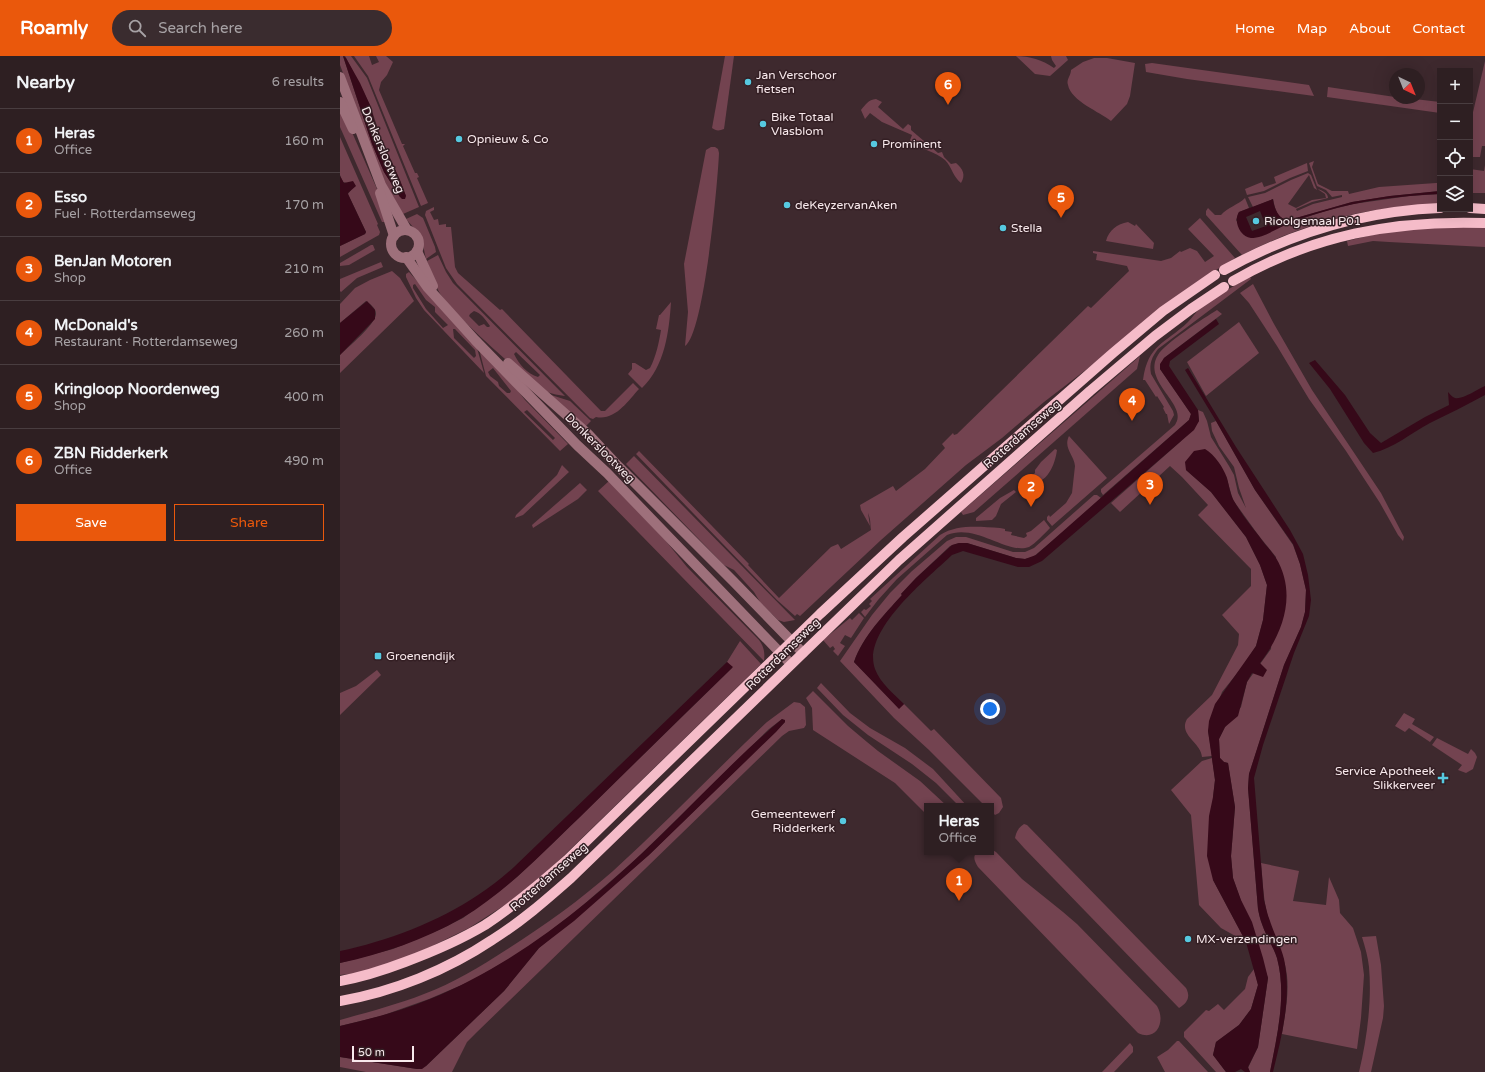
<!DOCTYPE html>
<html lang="en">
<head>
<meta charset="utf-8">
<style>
	:root { --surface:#2e1f22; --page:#3a2c2f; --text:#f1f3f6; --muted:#a7a2a5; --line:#493d40; --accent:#ea580c }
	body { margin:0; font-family:"Varela Round",sans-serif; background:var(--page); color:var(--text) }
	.controls { position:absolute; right:12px; top:12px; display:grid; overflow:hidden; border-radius:0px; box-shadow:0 4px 16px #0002 }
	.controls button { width:36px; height:36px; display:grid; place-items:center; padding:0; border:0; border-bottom:1px solid var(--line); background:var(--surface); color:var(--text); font:20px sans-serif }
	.compass { position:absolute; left:1049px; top:12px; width:36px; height:36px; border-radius:50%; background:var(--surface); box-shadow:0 4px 16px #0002; rotate:137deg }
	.scale { position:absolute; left:12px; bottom:10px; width:62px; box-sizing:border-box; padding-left:4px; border:2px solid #f8e9ec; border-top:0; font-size:11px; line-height:14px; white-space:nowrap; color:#f8e9ec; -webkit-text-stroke:3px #341f24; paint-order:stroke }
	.you { position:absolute; left:650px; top:653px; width:14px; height:14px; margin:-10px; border:3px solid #fff; border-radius:50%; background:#1a73e8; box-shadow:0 0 0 6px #1a73e833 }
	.badge { display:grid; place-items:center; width:26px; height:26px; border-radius:50%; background:var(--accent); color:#fff; font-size:13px; font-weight:700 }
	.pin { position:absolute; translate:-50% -33px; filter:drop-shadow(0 1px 2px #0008) }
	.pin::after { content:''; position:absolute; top:21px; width:14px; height:12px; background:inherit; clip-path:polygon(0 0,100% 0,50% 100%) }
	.popup { position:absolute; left:584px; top:747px; width:70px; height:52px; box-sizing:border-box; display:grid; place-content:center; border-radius:0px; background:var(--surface); filter:drop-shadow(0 1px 3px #0005); font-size:13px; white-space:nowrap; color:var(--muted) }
	.popup b { font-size:15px; color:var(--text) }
	.popup::after { content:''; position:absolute; left:50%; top:100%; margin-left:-8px; border:8px solid transparent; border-top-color:var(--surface) }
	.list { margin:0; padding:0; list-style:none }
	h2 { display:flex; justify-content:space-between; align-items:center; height:52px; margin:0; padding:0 16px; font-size:17px }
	h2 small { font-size:13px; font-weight:400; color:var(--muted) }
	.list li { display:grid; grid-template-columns:26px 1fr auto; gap:12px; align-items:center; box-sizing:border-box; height:64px; padding:0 16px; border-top:1px solid var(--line) }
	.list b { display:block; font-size:15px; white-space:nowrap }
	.list p { margin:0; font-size:13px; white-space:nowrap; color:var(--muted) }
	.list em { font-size:13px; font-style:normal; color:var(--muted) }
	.actions { display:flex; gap:8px; padding:12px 16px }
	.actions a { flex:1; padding:9px 0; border:1px solid var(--accent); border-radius:0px; text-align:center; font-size:14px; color:var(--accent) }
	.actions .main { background:var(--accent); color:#fff }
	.icon { flex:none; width:22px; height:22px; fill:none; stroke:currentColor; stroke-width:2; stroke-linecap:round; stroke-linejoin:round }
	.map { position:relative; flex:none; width:1145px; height:1016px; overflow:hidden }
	header { display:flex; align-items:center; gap:24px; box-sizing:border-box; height:56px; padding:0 20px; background:var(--accent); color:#fff }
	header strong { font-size:19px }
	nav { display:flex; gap:22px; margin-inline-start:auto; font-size:14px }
	.search { width:280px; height:36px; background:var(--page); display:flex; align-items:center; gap:10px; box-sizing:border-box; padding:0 14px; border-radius:22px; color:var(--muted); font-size:15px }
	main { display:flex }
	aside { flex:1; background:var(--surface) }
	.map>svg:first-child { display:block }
</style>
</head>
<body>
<header>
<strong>Roamly</strong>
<div class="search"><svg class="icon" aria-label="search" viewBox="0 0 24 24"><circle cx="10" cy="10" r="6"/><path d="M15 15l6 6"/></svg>Search here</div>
<nav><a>Home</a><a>Map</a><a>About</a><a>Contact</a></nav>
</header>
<main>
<aside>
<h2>Nearby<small>6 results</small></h2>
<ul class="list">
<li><span class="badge">1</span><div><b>Heras</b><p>Office</p></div><em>160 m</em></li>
<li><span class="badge">2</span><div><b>Esso</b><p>Fuel · Rotterdamseweg</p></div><em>170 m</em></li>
<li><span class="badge">3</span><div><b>BenJan Motoren</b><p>Shop</p></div><em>210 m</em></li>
<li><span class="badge">4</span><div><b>McDonald's</b><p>Restaurant · Rotterdamseweg</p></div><em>260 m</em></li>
<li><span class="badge">5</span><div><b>Kringloop Noordenweg</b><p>Shop</p></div><em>400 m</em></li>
<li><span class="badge">6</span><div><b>ZBN Ridderkerk</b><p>Office</p></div><em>490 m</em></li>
</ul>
<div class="actions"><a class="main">Save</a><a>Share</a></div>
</aside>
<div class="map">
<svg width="1145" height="1016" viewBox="0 0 1145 1016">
	<rect width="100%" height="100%" fill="#3e292e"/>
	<g fill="#734350" fill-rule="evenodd">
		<path d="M0,0h3l29,88 12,28 16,25 6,-1 -14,-34 -9,-18 -13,-39 -25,-49h6l16,22 52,129 -16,7 -18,-28 -45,-121z"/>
		<path d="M14,0h15l3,9 7,-3 -3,-6h10l7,6 -6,13 -6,7 -2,8 23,54h3l-2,2 12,27h2l2,4 -2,1 11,25 -7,3 -53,-130z"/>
		<path d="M385,0h9l-10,73c-5,2 -8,2 -12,-1z"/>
		<path d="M676,0c13,0 27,4 38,12l2,-2 -4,-6 -1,-4h15l2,4 -18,16 -15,-2z"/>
		<path d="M754,2h13l28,5 -5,33 -3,8 -16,17c-11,-9 -40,-20 -43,-36 -2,-6 3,-9 3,-15l12,-8z"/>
		<path d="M1145,5v85h-3l-2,11h-9l-1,-32z"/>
		<path d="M812,7l157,22 5,11 -127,-17 -41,-7 -1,-8z"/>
		<path d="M988,31l67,10v1h11l34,4v11l-113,-16z"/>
		<path d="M536,43l6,3 -4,5 25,22 5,-5 3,2v4l27,23 4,-1 2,5 7,7 5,-1c7,6 10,12 5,20 -8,-6 -9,-16 -16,-23 -9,-8 -25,-12 -36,-17l3,-8 -30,-13 -12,-9 -5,6 -4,-9c5,-6 7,-10 15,-11z"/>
		<path d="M0,49l37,84 -1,3 9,30h-3l-42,-95z"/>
		<path d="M0,81l38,87 -1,1 3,7 -1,3 -39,22v-11l25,-12 1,-2 -18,-38 3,-4 -4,-7 -4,-1 -3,-7z"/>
		<path d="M371,91h4l3,2 1,4c-1,28 -15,181 -34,193l3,-34 -4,-48 22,-114z"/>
		<path d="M974,105l-2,6 6,17 14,7h16l1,3 30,-7 57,-4h4v8l-50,5 -38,6 -63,18c-12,0 -14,-12 -16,-21l-20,8 -5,-10 17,-4 26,-13 17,-7 3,2 6,15 -3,-2 -5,-13 -21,29 8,4 16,-8 14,-2 -1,-4 -6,-4 -1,-1c5,2 10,4 10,9l-16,4 -16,7 1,2 16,-7 29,-7v-2l-10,2 -6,-7 -9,-4 -8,-23z"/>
		<path d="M967,107l1,8 -18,7 -26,13 -17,4 -2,-6 17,-7 2,5 12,-4 -2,-6z"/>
		<path d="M1145,109v28h-15v-24l14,2z"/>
		<path d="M1100,138v10c-18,1 -37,2 -55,5 -50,6 -98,23 -143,46l-36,-40v-4l2,-3 7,7h6c7,-8 17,-10 24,-17l4,10 -10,4 -3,8 8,15 43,-11 35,-12 31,-8 56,-8z"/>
		<path d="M94,151v3l-4,2 4,8 4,-1 1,6 7,-1v3h5l4,40 3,6 42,37 2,-1 99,102h4l28,-28 6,6c-11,12 -24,32 -43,28l-3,2 -3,-1 -133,-134 -11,-16 -21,-53 1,-4z"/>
		<path d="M77,158l6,4 12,29 1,5 -10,7 -5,-23 -15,-17z"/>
		<path d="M860,162l35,40 -22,14 -169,130 -42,36 -36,27 -85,75 -81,76 -3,-2 -2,2 -18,-16 -141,-146 3,-3 110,113 -1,1 31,33 52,-51 7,-3 3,5 30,-19c-1,-7 0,-10 -3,-17l2,13 -9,-16 -1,-5 33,-19 3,5 29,-22 20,-21 -3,-4 11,-11 1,2 3,-1 131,-128 3,2 38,-37 -2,-5 -31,-6 1,-6 -4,-1v-2l68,10 10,-3 9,-7 1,1 9,-4 7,3 8,11 9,-6 -26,-27z"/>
		<path d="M788,166l7,4 1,-2 18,19 -1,6 -47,-8c3,-11 11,-17 22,-19z"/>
		<path d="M1113,170l32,1v20l-96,-5 -16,-1 -25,5 -1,-5 42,-10z"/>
		<path d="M31,189h2l2,5 -26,15 -9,1v-3z"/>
		<path d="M98,199l8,17 7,11 112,113c-6,-1 -13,-2 -18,-4 -18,-9 -102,-85 -109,-102 -4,-9 -7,-19 -11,-29zM134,255c7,2 12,9 16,15l-1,1h-2l-3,-3 -5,2 -10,-10 1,-2zM176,296l24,23 -2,2c-11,-3 -19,-13 -24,-23z"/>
		<path d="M41,206l2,5 -26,11 -16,14 -1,-1v-12z"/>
		<path d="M52,215l8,7 14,23 -74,72v-18c8,-8 35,-30 36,-41 0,-6 -6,-10 -10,-13l-26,22v-19l15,-16 15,-8z"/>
		<path d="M69,216l68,76 7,25 -60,-63 -8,-12 -10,-21v-3zM75,228l11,16 9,7v5l13,13 -5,3 -17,-19 -13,-21v-3zM113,273h2l20,21 1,6 -2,2 -20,-20z"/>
		<path d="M910,221l1,2 -93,70c-6,8 -9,14 -7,25l22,37 1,4 -5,9 -2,-10h-1l-3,-6 1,-1 -7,-11 -1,1 -11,-17h-2c5,-36 22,-36 45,-58 5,-5 9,-12 15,-16 14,-11 31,-20 47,-29z"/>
		<path d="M913,228l21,40 38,66 69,103 23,44 -1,4 -5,-6 -18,-32 -34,-52 -37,-52 -32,-53 -28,-43 -9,-10z"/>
		<path d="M331,246c-2,30 -6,64 -29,86l-14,-14 4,-5v-6h3l11,7 4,-2c6,-11 9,-26 11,-38l-5,-1 3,-14h1z"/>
		<path d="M877,254l5,4 -58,44 -4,11 31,45 -2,6 -86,75 -2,-3v-3l74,-64c15,-20 -34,-43 -17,-70 6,-11 46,-37 59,-45z"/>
		<path d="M899,266l20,31 -53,43 -19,-34z"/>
		<path d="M139,293l24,23 22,28 43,44 -8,7 -74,-75zM153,312l18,23 -1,2h-3l-8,-7 -1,-4 -8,-6 -2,-4zM187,354l28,28 -2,2 -29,-28z"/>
		<path d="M800,300l-3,13 -163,143 -11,3 -2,-3z"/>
		<path d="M208,338l22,7 21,20 -6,6z"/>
		<path d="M858,354l5,2 4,9 4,16 18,29 5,9 4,18 8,15 -7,-20 -5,-21 -15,-21 -7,-15 -1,-8 5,-2 39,69 38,55 7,19 6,26 -1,22 -4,15 -17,38 -35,109 -1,14 10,121c1,5 2,10 4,15 4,12 11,22 15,34 10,37 0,78 -7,114h-20l-2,-4 10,-21 10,-69 -35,-100 -2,-22 4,-49 -7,-44 -4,-1 -4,-4 -1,-19 6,-12 16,-20 6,-25 24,-33 5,-92 -17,-21 -26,-36 -7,-24 -40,-6 25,22 35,45 14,28 7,20 -4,35 -7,26 -13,20 -21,26 -14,39 4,25 -10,1c-1,-15 -24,-22 -15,-38l25,-24 26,-50 1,-11 -17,-19 29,-29v-17l-53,-54 10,-10 -26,-28 -12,-11 -50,46 -9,-9 69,-61 19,-21z"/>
		<path d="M729,380l38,42 -55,48 -5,-6v-3l2,-2 1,2 16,-14 6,-10 3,-27c-1,-11 -12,-18 -6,-30z"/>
		<path d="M715,393l2,1c-2,15 -10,35 -29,34l4,-3 -2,-3 5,-5v-3l6,-8z"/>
		<path d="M294,400l161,164 -11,2 -6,-2 -18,-18 -6,-10 -20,-22 -10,-5 -98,-101z"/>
		<path d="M222,409l7,7 -46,43 -8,3 1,-3 41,-40z"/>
		<path d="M269,425l56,59 22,27 72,73c5,7 6,12 5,21l-166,-170z"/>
		<path d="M240,427l7,7 -9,9 -45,29 -1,-3z"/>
		<path d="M674,434l2,2 -15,12 -5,12 -4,4 -16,1v-3l24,-20z"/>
		<path d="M754,439h3l4,3 -32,29 -36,30 -8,2 -9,-1 -49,-15h-8l-9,3 -34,32 -15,16 1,1c-18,20 -39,41 -48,67l45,46 5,-4 27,27 3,-2 67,69 2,9 -4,6 -4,2 -4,-4v-5h-6l-56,-56 -35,-32 -54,-57 32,-46 18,-22 22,-22 35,-30 9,-4h10l47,15h12l9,-4z"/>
		<path d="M704,464l6,8c-6,6 -14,15 -21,19 -22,8 -53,-24 -82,-12l-50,44 -19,21 -13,17 -4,-5 3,-3 2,1 5,-4 -2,-2 3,-3 -2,-2 70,-64c18,-11 39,-8 60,-7l5,1v2l7,1 -1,3 13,3 3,-2 -1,-3 5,-2z"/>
		<path d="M519,557l5,5 -13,20 -6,-3 -5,8 5,3 -7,10 -5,-5 2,-2 -2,-3 -3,2 -7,-8 27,-22 2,2z"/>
		<path d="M400,585l21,23 -1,1 -209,203 -43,35 -39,25 -43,21 -24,10 -44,14 -18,2v-12l53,-14 48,-20 22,-11 38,-28 16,-13 35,-33 180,-176 -5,-6z"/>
		<path d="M37,614l4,5 -41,40v-22l16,-7z"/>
		<path d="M481,627l29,30 20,15 35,20 28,21 34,37h-8l-23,-23 -24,-19 -44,-29 -25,-20 -26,-27z"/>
		<path d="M473,635l35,35 19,16 11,9 42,30 27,25h-20v9l-32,-32 -82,-53 -1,-22 -6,-10z"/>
		<path d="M454,646l6,1 5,4 1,18 -2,3 -15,3 -7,5 -306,297 -9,9 -15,30h-86l-26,-5v-10l77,12 9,-3 78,-75 35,-43 110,-93 136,-133 -3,-3 -13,10 -135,132 -59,51 -34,26 -28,19 -42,24 -42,18 -48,17 -41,10v-6c28,-8 56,-15 84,-26 29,-11 56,-27 82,-44 38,-24 74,-50 107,-79 53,-48 102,-100 154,-149z"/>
		<path d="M1064,657l11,6 -3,5 22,13 -4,5 -21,-14 -4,4 -10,-6z"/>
		<path d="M1097,682l31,16 3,-5 4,4 2,4 -4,12 -7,4 -8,-3 4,-5 -30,-20z"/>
		<path d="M872,702l3,22 -2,17v83l33,62 -25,-14 -22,-23 -8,-90 -20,-25 31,-29z"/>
		<path d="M684,768l3,1 159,163c5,9 1,15 -7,20l-155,-160 -9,-10c1,-6 4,-11 9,-14z"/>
		<path d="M651,793l5,3 26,27 41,33 14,12 80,82c9,15 0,36 -19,27l-160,-166c-3,-5 -6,-10 -1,-15h14z"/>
		<path d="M921,807l38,8 -6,30 33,4 3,-28 10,23 1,13 13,15 8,24 3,23 -3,43 -4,31 -75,-15c3,-19 7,-39 5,-58 -2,-20 -12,-37 -18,-56 -6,-18 -6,-38 -8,-57z"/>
		<path d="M1036,880l5,29 3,41 -1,12 -12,54h-12c8,-33 13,-71 10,-105 -1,-10 -4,-20 -7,-30z"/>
		<path d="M914,913l4,16 -7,24 -12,16 -23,17 -3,13 13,17h-10l-32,-35v-5l22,-22 3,1 9,-7 6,6 21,-21 3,-12z"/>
		<path d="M837,985h2l29,31h-43l-8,-15 11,-7z"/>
		<path d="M790,987l3,4v5l-19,20h-12z"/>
	</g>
	<g fill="#360919" fill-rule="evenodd">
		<path d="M3,0l3,2 14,25 10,22 7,25 23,50 6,16 -1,3h-3l-2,-2 -16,-25 -12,-28z"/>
		<path d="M0,120l4,7 9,-2 3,5 -8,7v1l18,38 -1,2 -25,12z"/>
		<path d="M1100,135v3c-40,2 -79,6 -117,18 -12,3 -24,7 -35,12 -11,4 -24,14 -37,14 -11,-1 -18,-17 -12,-26l34,-13c1,8 5,21 16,21l63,-18 38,-6zM920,155l6,15 -14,5 -6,-14z"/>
		<path d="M27,245l8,9v9l-35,36v-32z"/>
		<path d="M876,263l3,5 -49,37 -1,5 29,44 1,11 -5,9 -14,12 -138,119 -13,6h-11l-55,-16 -11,4c-24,23 -91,76 -77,114 5,14 19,25 29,35l-5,5 -45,-47c9,-26 30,-47 48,-67l-1,-1 15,-16 36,-33 7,-2h8l49,15 9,1 11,-4 153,-135 2,-6 -31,-45v-5l4,-6z"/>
		<path d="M975,304l30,35 25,38 11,10 44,-26 24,-12 -1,-13c2,2 4,5 7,6 7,2 23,-9 30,-12v9c-18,10 -37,19 -55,28 -19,10 -36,25 -57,30l-9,-10 -34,-54 -21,-26z"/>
		<path d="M848,312l48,79 54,83 13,24 5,21 3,25 -2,16 -15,37 -31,92 -9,33 10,122c2,7 3,14 6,21 4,13 11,25 14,38 8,38 -2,76 -11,113h-3c7,-36 17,-77 7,-114 -4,-12 -11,-22 -15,-34 -2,-5 -3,-10 -4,-15l-10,-121 1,-14 35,-109 17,-38 4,-15 1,-22 -6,-26 -7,-20 -38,-54 -39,-69 -31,-51z"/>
		<path d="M865,393c10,6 18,18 22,29 2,7 3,16 7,23 7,12 16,24 25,35 5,8 12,14 17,22 21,35 8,74 -16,105l7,7 -4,7 -11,-4 -5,9 -9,34 -13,11 -6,12 1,19 4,4 4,1 7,44 -4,49 2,22 8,22 11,22 11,36 5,20 -10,69 -10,20 2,5h-5l-4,-3 -6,3h-9l-13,-17 3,-13 23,-17 12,-16 7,-24 -12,-43 -33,-62 -6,-24 2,-40 4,-19 2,-17 -7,-49 1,-10 6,-17 41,-58 7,-26 4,-35 -7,-20 -14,-28 -35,-45 -25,-22 -1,-8 9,-11z"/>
		<path d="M387,606l6,5c-52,50 -103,101 -154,151 -37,35 -73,74 -117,100 -38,22 -80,36 -122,45v-12c45,-9 100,-30 138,-56 13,-8 25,-18 36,-28z"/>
		<path d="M442,663l3,1v2l-9,10 -127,123 -75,66 -35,27 -35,43 -78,75 -4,3h-5l-77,-12v-31c30,-7 61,-15 90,-27 88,-36 162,-97 230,-163 40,-39 79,-81 122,-117z"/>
	</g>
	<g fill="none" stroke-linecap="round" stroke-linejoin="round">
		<g stroke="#9e707b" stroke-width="10">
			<path d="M0,21l41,108 26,45"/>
			<path d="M0,46l13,27"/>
			<path d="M40,137l14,43"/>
			<circle cx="65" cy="188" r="14"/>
			<path d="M77,195l16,35"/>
			<path d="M66,201l22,31 47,52 102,105 30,28 184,191"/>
			<path d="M168,307l80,71 28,30 117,117 70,72"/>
		</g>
		<g stroke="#f5bcc9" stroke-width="10">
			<path d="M1130,152l15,1"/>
			<path d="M884,214c67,-37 139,-59 216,-62"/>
			<path d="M893,225c80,-46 160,-61 252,-58"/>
			<path d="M0,925c22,-4 44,-11 65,-19 27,-10 55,-22 80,-37 29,-19 56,-42 82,-65l253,-246 83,-77 210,-184 50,-42 52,-36"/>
			<path d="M0,945c53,-9 107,-31 152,-61 29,-18 54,-40 79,-62l328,-318 191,-169 65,-55 36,-27 33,-22"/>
		</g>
	</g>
	<g fill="#56c9e0" stroke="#341f24" stroke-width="1.5">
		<circle cx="408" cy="26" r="4"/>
		<circle cx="423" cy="68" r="4"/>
		<circle cx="119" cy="83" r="4"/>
		<circle cx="534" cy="88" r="4"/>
		<circle cx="447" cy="149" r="4"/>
		<circle cx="916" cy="165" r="4"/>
		<circle cx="663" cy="172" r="4"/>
		<rect x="34" y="596" width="8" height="8" rx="2"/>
		<path d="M1101 716h4v4h4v4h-4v4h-4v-4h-4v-4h4z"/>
		<circle cx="503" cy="765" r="4"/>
		<circle cx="848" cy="883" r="4"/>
	</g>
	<g text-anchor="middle" stroke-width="3" stroke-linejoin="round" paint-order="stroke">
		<g font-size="12" fill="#f8e9ec" stroke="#341f24" text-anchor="start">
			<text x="416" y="23">Jan Verschoor<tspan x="416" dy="14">fietsen</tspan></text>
			<text x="431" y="65">Bike Totaal<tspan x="431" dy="14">Vlasblom</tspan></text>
			<text x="127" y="87">Opnieuw &amp; Co</text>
			<text x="542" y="92">Prominent</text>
			<text x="455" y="153">deKeyzervanAken</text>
			<text x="924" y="169">Rioolgemaal P01</text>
			<text x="671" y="176">Stella</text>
			<text x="46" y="604">Groenendijk</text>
			<text x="1095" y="719" text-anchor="end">Service Apotheek<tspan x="1095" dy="14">Slikkerveer</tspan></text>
			<text x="495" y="762" text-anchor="end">Gemeentewerf<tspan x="495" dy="14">Ridderkerk</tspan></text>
			<text x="856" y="887">MX-verzendingen</text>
		</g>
		<g font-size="12" fill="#f8e9ec" stroke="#341f24">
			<text transform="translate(43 94) rotate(67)" y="4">Donkerslootweg</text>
			<text transform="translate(682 378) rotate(-41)" y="4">Rotterdamseweg</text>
			<text transform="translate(260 392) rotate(45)" y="4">Donkerslootweg</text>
			<text transform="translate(443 598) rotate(-44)" y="4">Rotterdamseweg</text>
			<text transform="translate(209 821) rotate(-41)" y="4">Rotterdamseweg</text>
		</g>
	</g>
</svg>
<div class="controls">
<button>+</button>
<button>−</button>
<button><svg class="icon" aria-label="locate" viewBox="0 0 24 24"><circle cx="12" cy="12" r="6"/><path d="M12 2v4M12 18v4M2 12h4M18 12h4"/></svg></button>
<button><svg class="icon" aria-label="layers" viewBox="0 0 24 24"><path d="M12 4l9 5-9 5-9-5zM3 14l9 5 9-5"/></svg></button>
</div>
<svg class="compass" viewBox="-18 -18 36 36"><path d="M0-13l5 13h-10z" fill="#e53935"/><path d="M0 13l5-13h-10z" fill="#a7a2a5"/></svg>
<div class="scale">50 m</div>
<div class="you"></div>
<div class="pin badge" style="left:619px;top:845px">1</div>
<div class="popup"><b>Heras</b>Office</div>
<div class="pin badge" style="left:691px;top:451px">2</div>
<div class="pin badge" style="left:810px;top:449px">3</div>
<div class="pin badge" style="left:792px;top:365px">4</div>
<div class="pin badge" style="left:721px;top:162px">5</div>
<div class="pin badge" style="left:608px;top:49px">6</div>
</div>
</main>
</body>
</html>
